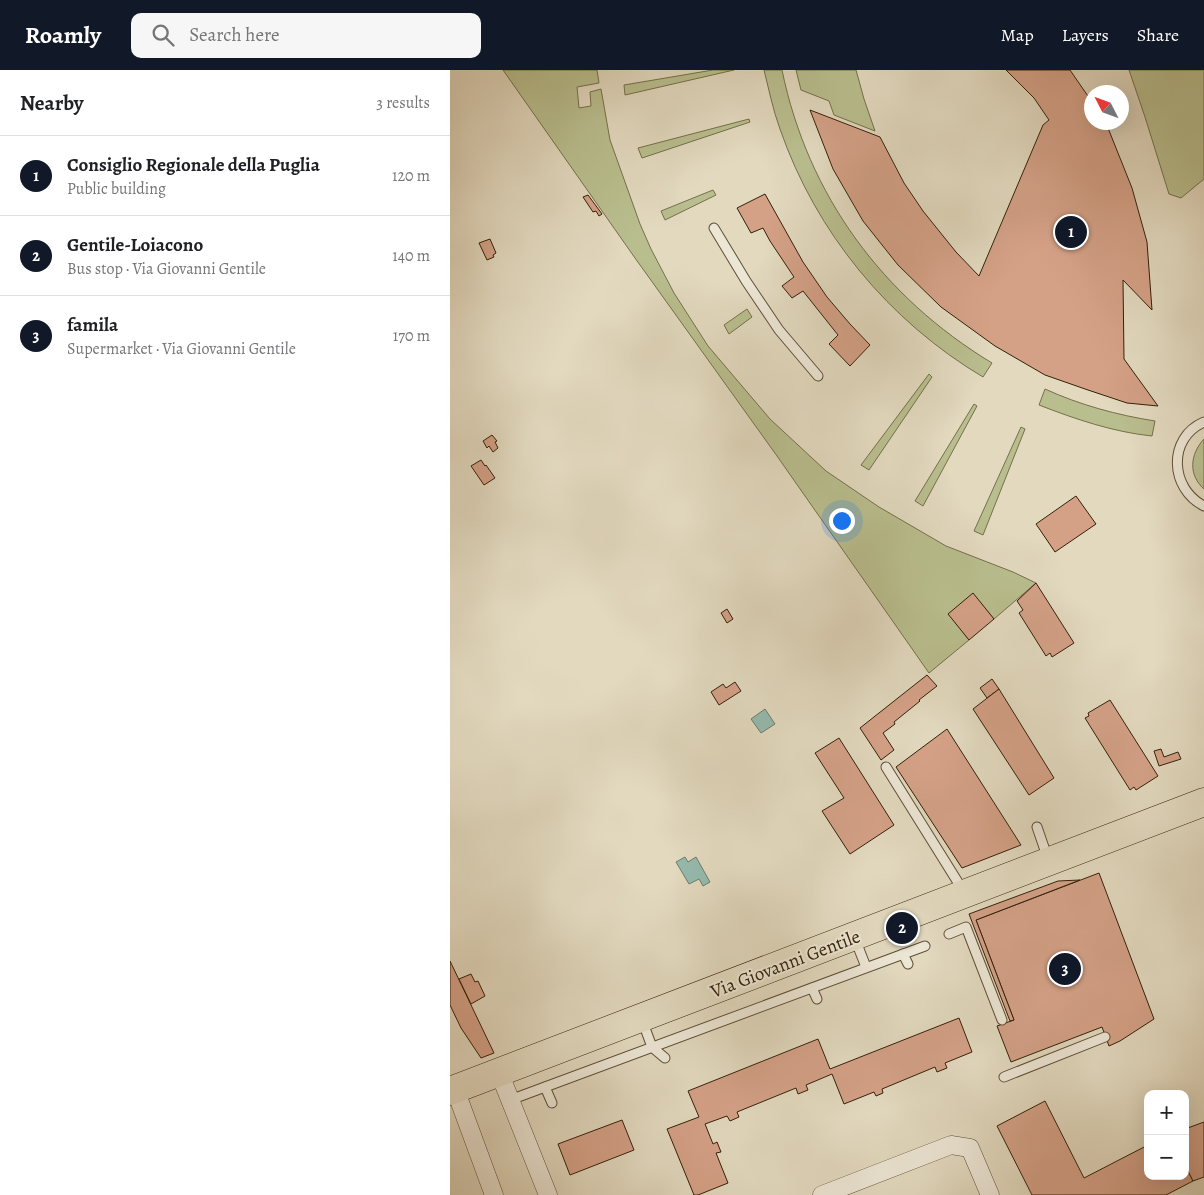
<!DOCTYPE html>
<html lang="en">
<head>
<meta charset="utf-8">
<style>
	:root { --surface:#fff; --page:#f6f6f6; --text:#202124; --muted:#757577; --line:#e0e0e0; --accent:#111827 }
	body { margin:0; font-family:Alegreya,serif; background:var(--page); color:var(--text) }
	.controls { position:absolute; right:15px; bottom:15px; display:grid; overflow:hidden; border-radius:10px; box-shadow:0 5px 20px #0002 }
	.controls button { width:45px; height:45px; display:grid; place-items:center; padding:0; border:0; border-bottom:1px solid var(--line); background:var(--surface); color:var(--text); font:25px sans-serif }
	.compass { position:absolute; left:634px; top:15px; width:45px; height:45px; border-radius:50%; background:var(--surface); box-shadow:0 5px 20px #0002; rotate:312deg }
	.you { position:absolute; left:391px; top:450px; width:18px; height:18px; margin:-12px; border:4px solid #fff; border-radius:50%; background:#1a73e8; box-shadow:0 0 0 8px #1a73e833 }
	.badge { display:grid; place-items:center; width:32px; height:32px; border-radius:50%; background:var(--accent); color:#fff; font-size:16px; font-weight:700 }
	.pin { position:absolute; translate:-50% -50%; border:2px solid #fff; box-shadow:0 1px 5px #0006 }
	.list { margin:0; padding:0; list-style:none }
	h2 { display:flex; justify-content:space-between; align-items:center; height:65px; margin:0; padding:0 20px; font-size:21px }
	h2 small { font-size:16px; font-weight:400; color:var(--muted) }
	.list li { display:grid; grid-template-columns:32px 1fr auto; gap:15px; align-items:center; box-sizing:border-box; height:80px; padding:0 20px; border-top:1px solid var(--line) }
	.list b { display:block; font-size:19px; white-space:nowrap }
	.list p { margin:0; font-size:16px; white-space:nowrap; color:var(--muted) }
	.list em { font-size:16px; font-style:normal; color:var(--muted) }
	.icon { flex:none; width:28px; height:28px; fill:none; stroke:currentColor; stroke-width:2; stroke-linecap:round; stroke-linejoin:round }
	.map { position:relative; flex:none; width:754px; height:1125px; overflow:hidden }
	header { display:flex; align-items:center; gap:30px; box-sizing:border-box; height:70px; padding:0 25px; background:var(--accent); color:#fff }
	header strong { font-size:24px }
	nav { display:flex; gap:28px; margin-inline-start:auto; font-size:18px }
	.search { width:350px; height:45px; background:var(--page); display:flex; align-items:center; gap:12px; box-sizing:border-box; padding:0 18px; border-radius:10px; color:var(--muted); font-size:19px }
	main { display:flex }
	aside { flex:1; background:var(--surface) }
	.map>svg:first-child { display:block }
</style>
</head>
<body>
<header>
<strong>Roamly</strong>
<div class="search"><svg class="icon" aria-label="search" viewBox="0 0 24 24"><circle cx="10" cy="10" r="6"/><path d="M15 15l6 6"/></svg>Search here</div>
<nav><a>Map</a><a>Layers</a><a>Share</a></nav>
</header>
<main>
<aside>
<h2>Nearby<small>3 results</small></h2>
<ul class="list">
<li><span class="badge">1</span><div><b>Consiglio Regionale della Puglia</b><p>Public building</p></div><em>120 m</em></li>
<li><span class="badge">2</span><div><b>Gentile-Loiacono</b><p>Bus stop · Via Giovanni Gentile</p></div><em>140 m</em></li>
<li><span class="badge">3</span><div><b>famila</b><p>Supermarket · Via Giovanni Gentile</p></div><em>170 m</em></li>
</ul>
</aside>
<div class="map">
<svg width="754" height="1125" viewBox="0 0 754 1125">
	<rect width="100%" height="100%" fill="#e2d9bf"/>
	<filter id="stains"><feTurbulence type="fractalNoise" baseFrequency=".004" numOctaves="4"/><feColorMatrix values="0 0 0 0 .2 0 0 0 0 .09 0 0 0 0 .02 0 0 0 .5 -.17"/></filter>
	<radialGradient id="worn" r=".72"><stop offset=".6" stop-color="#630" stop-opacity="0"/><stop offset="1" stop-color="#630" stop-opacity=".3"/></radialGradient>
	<g fill="#b9be8e" stroke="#766f4b">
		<path d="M53,0h94l2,13 -22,4 2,21 12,-2 -1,-14 11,-3 9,51 30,84 11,25 23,44 34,53 62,73 56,52 53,36 67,39 67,26 23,11 -42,36 -21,-25 -24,20 20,26 -40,33 -152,-217 -142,-198z"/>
		<path d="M263,0h21l-109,25 -1,-10z"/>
		<path d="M314,0h18c26,126 101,227 210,293l-9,14c-94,-56 -167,-144 -203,-248 -7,-19 -11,-39 -16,-59z"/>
		<path d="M346,0h60l8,29 11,32 -41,-16 -5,-14 -28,-11z"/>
		<path d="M679,0h75v109l-23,19 -12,-4 -24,-77z"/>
		<path d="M299,49l1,3 -108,36 -4,-10z"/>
		<path d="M263,120l3,5 -51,25 -4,-9z"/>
		<path d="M297,239l5,8 -23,17 -5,-9z"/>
		<path d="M479,304l3,3 -63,93 -8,-5z"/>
		<path d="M595,319c35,16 72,26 110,32l-3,15c-39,-4 -77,-17 -113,-31z"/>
		<path d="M524,334l3,2 -54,100 -8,-5z"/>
		<path d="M571,357l4,2 -42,106 -9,-4z"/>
		<path d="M754,369v50c-16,-14 -14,-35 0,-50z"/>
	</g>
	<g fill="#95baae" stroke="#6e7c6c">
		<path d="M315,639l10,15 -14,9 -10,-14z"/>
		<path d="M235,787l3,5 8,-5 14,25 -7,4 -4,-7 -10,5 -13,-22z"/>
	</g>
	<g fill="#d4a187" stroke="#342008">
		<path d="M556,0h64l22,32v20h12l4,6 24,60 15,54 5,68 -29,-30 1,79 34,47 -31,-3 -39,-13 -43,-15 -50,-29 -54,-39 -43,-42 -35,-44 -30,-52 -23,-59 70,27 24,46 19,28 33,41 23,24 64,-151 6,-5 -15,-22z"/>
		<path d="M315,124l38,68 24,35 23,27 20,21 -20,21 -21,-22 9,-9 -35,-44 -11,7 -10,-12 12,-9 -24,-36 -7,-13 -12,5 -14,-25z"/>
		<path d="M138,125l14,19 -3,2 -3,-5 -3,1 -10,-15z"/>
		<path d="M40,169l6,14 -3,2 1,2 -7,3 -8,-17z"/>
		<path d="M42,365l5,6 -2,1 3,6 -5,4 -4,-6 -2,2 -4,-7z"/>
		<path d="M31,390l4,6 1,-1 9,13 -11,7 -13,-19z"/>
		<path d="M626,426l20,28 -41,28 -19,-28z"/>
		<path d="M586,513l38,60 -22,14 -2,-4 -4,3 -27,-43 4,-3 -6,-9z"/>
		<path d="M523,523l21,26 -25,21 -21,-26z"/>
		<path d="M277,539l6,10 -6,4 -6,-10z"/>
		<path d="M477,605l10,11 -18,14 1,1 -26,21 1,2 -12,9 11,17 -13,10 -21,-32z"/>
		<path d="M542,609l7,10 -12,9 -7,-10z"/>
		<path d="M285,612l6,9 -22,14 -8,-13 12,-8 3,4z"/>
		<path d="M549,619l55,89 -25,17 -56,-86z"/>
		<path d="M660,630l48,76 -22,14 -2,-3 -4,3 -45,-72 4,-2 -1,-3z"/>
		<path d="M497,659l74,116 -59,23 -66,-101z"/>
		<path d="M389,668l55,87 -44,29 -28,-43 22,-13 -29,-45z"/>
		<path d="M711,679l3,8 14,-5 3,7 -22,7 -5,-15z"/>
		<path d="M649,803l55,146 -34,22 -11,5 -7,-19 -91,35 -14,-36 17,-6 -38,-100z"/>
		<path d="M630,810l-104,40 38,100 -4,1 -41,-107 89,-33z"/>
		<path d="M0,891l44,92 -13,5 -20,-30 -11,-23z"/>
		<path d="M21,904l4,8 3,-1 7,15 -14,8 -12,-25z"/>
		<path d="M509,948l13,34 -27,11 2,5 -10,4 -2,-5 -53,22 1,4 -7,3 -2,-4 -30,12 -12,-30 -26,11 2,5 -10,4 -2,-6 -59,24 2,5 -9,4 -3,-5 -22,8 8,20 4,-2 4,10 -5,1 12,30 -30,12h-4l-27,-66 32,-12 -11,-26 130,-52 12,30z"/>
		<path d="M595,1031l39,77 64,-33v31h37v-11l8,16 -27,14h-134l-35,-69z"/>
		<path d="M172,1050l12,30 -64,25 -12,-31z"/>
		<path d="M754,1052v55l-11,4 -8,-16v-36z"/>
	</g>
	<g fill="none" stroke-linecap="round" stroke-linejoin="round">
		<defs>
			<g id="service">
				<path d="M264,158l32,53 33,49 39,46"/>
				<path d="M754,352c-37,16 -34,67 0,84"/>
				<path d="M436,697l78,125"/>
				<path d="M587,757l11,32"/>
				<path d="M499,864l17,-7 36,93"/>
				<path d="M405,869l11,28"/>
				<path d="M453,884l5,10"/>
				<path d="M362,918l5,11"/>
				<path d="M192,950l10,27 13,11"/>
				<path d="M554,1007l101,-40"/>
				<path d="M95,1017l7,16"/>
				<path d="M60,1030l415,-154"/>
			</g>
			<g id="minor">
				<path d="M49,1002l49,123"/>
				<path d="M5,1019l39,106"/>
				<path d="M372,1125l129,-50 19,3 20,47"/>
			</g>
			<path id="primary" d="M0,1021l754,-289"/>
		</defs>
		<use href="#service" stroke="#604e36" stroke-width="11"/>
		<use href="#minor" stroke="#604e36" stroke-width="19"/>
		<use href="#primary" stroke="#342008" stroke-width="29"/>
		<use href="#service" stroke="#ece6d5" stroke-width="9"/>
		<use href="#minor" stroke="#ece6d5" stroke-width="18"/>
		<use href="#primary" stroke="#e2d9bf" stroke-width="28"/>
	</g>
	<g text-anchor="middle" stroke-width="4" stroke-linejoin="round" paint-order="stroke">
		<g font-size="19" fill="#342008" stroke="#ece6d5">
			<text transform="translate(335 893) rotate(-21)" y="7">Via Giovanni Gentile</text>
		</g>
	</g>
	<rect width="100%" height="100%" filter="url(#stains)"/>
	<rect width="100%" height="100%" fill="url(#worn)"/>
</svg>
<div class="controls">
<button>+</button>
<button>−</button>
</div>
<svg class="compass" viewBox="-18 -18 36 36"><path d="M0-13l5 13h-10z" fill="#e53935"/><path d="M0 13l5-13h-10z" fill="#757577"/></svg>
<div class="you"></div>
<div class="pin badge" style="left:621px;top:162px">1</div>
<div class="pin badge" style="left:452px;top:858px">2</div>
<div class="pin badge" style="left:615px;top:899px">3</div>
</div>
</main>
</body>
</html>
